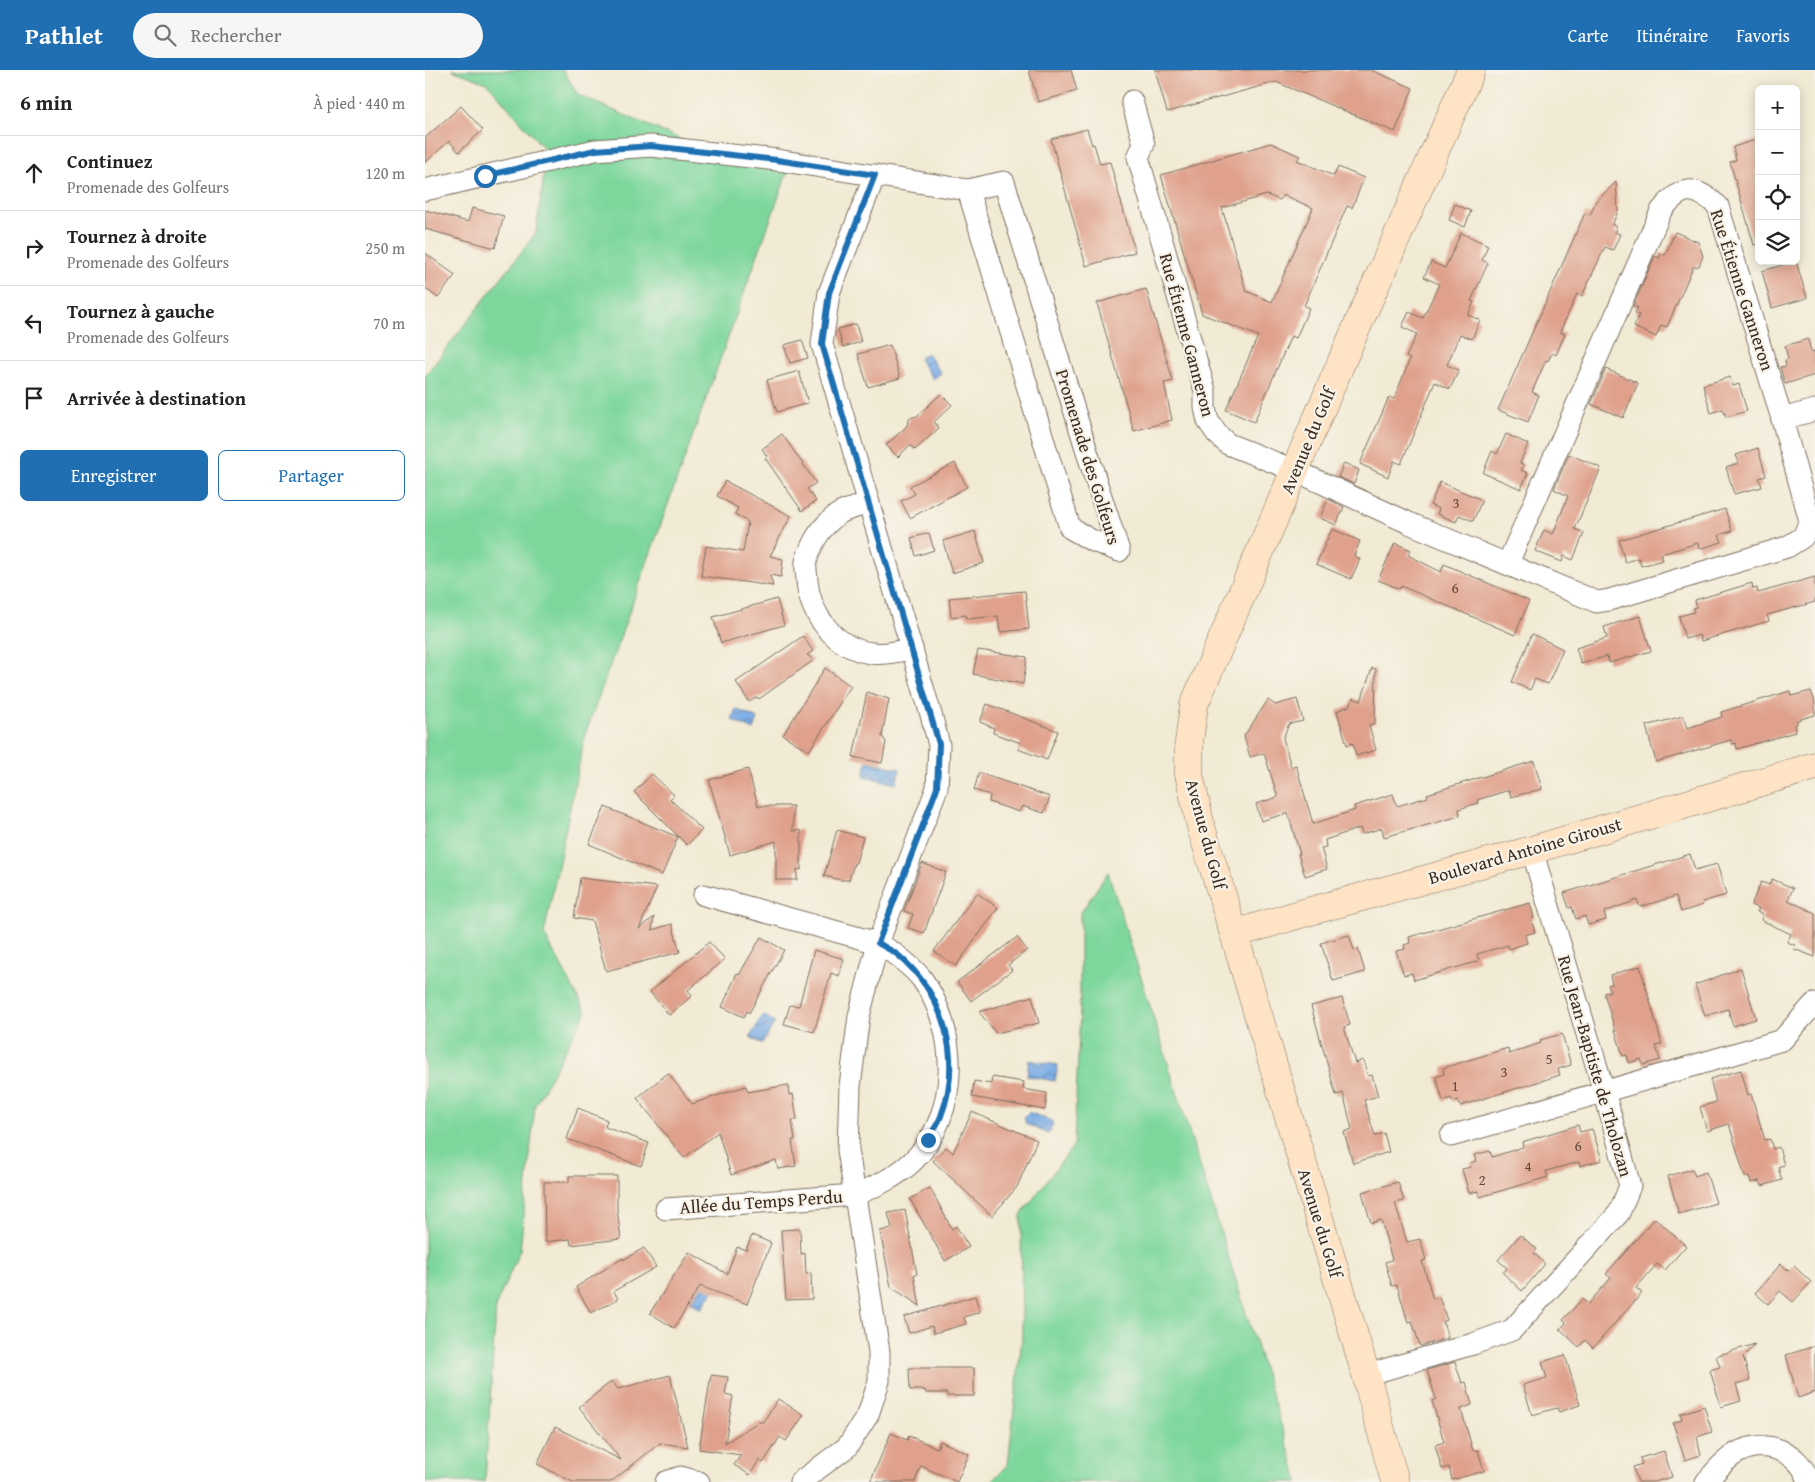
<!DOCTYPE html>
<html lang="fr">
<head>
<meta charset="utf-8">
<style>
	:root { --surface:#fff; --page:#f6f6f6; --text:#222; --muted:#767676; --line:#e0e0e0; --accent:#1f6fb2 }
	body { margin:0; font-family:"Gentium Book Plus",serif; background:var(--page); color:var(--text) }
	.controls { position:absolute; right:15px; top:15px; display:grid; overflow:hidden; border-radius:8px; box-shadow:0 2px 12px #0003 }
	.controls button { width:45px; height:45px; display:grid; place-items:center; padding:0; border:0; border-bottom:1px solid var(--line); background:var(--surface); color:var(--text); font:25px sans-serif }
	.stop { position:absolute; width:15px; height:15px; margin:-11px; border:4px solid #1f6fb2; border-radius:50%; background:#fff }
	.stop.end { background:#1f6fb2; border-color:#fff; box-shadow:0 1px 5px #0008 }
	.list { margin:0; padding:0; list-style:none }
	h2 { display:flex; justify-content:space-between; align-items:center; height:65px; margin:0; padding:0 20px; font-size:21px }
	h2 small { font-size:16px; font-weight:400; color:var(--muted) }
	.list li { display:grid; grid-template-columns:32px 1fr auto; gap:15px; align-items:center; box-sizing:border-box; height:75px; padding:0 20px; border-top:1px solid var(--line) }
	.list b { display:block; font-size:19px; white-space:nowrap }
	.list p { margin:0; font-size:16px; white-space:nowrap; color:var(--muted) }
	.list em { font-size:16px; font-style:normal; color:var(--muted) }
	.actions { display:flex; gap:10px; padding:15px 20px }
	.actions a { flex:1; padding:11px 0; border:1px solid var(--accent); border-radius:8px; text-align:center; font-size:18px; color:var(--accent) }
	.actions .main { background:var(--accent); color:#fff }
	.icon { flex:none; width:28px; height:28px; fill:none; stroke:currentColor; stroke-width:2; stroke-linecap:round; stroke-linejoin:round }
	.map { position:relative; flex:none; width:1390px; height:1412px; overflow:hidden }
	header { display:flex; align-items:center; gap:30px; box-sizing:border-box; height:70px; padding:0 25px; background:var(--accent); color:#fff }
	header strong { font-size:24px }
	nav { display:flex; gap:28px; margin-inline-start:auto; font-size:18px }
	.search { width:350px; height:45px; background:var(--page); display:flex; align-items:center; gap:12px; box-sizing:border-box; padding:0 18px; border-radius:28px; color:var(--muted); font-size:19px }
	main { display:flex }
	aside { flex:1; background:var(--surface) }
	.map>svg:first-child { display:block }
</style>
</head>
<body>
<header>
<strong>Pathlet</strong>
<div class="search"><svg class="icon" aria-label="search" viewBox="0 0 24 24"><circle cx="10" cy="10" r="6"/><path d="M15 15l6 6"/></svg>Rechercher</div>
<nav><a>Carte</a><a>Itinéraire</a><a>Favoris</a></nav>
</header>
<main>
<aside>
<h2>6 min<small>À pied · 440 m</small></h2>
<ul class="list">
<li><svg class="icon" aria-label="ahead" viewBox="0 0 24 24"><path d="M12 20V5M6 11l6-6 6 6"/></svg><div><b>Continuez</b><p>Promenade des Golfeurs</p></div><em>120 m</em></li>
<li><svg class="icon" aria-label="right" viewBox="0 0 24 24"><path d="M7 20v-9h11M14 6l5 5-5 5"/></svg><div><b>Tournez à droite</b><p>Promenade des Golfeurs</p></div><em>250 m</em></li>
<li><svg class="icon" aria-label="left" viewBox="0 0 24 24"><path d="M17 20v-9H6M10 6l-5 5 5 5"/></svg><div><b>Tournez à gauche</b><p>Promenade des Golfeurs</p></div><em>70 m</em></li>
<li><svg class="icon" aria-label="arrive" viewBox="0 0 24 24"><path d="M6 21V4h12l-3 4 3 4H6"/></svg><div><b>Arrivée à destination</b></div></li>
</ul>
<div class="actions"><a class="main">Enregistrer</a><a>Partager</a></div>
</aside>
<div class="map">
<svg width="1390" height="1412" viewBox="0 0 1390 1412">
	<defs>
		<pattern id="water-waves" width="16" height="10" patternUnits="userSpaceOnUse" patternTransform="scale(1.25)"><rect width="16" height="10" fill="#79ace6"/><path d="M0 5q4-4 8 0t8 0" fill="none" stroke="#648cba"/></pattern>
	</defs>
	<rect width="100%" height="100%" fill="#f7f3e8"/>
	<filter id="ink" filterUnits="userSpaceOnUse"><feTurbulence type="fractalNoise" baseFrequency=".02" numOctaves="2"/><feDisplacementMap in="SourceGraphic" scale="10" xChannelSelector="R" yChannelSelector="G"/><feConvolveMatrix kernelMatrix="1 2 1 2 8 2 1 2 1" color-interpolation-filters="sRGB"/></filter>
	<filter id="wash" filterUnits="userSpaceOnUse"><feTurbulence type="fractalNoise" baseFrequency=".0096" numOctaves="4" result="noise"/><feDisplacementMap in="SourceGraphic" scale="20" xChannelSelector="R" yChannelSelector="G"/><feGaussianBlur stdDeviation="1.12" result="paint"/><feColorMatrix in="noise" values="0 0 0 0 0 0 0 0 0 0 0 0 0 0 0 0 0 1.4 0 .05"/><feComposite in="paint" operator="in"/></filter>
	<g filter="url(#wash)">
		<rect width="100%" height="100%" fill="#f1ead4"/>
		<g fill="#7dd79d" stroke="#5c805e">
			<path d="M27,0h111l15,25 134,58 77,15 -204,567 -41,199 42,78 -51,93 -15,145 -24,55 -11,177h-60v-1106l111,-143 11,-81 -60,-69z"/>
			<path d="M683,802l191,610h-308l17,-18 14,-127 -1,-122 53,-70 6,-136v-95z"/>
		</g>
		<g fill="url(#water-waves)" stroke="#5a6b82">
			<path d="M502,283l14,20 -8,6 -14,-20z"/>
			<path d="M311,639l22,10 -4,11 -22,-10z"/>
			<path d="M442,691l33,8 -4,15 -32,-8z"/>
			<path d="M338,945l12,7 -13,22 -12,-7z"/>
			<path d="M604,990l29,5 -3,16 -28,-5z"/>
			<path d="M603,1043h3l23,9 -6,12 -22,-10 -2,-7z"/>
			<path d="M281,1210l10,7 -15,22 -10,-7z"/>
		</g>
		<g id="blocks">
			<g fill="#dfa18c" fill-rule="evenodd">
				<path d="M604,0h42l6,21 -39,11z"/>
				<path d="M730,0h216l42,18 -18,44 -119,-50 -109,30z"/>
				<path d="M36,36l22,24 -24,22 -10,-11 -24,22v-25z"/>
				<path d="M662,59l5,16 2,-1 6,20 10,-2 25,90 -49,14 -35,-127z"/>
				<path d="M1334,69v105l-5,1 -24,-83 6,-2 -3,-13z"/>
				<path d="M846,73l29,13 -3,4 37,16 4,-9 26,11 -12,30 -5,-2 -43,100 5,2 -13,30 -5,-2 -37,86 -28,-12 32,-74 -56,-22 -41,-139zM842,125l13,5 3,-5 30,13 -41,94 -26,-11 -24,-83z"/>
				<path d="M1191,112l2,29 -6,14 5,2 -3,5 6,2 -7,16 -8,-3 -23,49 -5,-2 -17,38 5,2 -9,21 -4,-2 -4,8 -2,-1 -14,32 7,3 -11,27 -30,-12 87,-197 5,2 6,-14z"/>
				<path d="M1030,134l16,7 -6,16 -16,-7z"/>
				<path d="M47,138l32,8 -9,32 -70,-19v-19l43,12z"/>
				<path d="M1250,162l23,10 5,14 -4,10 -6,1 -26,60 -6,-2 -5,12 -22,-10 5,-12 -4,-2 3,-5 -5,-2 22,-50 4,2 2,-5 4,2z"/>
				<path d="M1036,163l27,12 -6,15 6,3 -17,38 3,1 -6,13 12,5 -8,19 -12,-5 -13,31 12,5 -9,19 -15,-7 -34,82 -7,-3 -6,16 -28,-13 29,-67 5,2 16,-40 -4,-2 11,-23 -15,-7 7,-15 14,6 16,-34 -15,-7 7,-15 14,6z"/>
				<path d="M0,183l30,22 -17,23 -13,-10z"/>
				<path d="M1371,191l11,37 -35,10 -10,-37z"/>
				<path d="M721,219l27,92 -9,2 8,37 -38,11 -37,-128z"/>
				<path d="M431,254l5,18 -18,5 -5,-18z"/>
				<path d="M1383,269l3,13 4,-1v24l-30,9 -5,-17 6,-1 -1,-6 3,-1 -3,-13z"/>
				<path d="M377,270l6,18 -18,5 -6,-18z"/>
				<path d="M465,275l10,33 -32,9 -10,-33z"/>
				<path d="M1181,299l32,14 -15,35 -32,-14z"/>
				<path d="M374,301l9,32 -31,9 -10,-32z"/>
				<path d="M1305,307l3,9 6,-2 8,27 -21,6 -3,-8 -12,4 -8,-28z"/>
				<path d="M516,324l11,11 -18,17 5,6 -24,22 -5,-5 -12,12 -12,-12 20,-18 4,-9 7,-2z"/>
				<path d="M357,364l34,49 -9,6 9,12 -14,10 -37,-53 2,-2 -5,-7z"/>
				<path d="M1081,364l22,10 -8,19 4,2 -3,5 7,3 -7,16 -38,-16 9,-22 5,3z"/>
				<path d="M1333,378l8,28 -7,2 3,9 -28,7 -8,-27 13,-4 -3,-8z"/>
				<path d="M1144,384l32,14 -26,61 9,4 -11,27 -9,-4 -2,6 -27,-11 9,-21 9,4 15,-38 -14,-7z"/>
				<path d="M530,393l12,24 -57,31 -9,-17 14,-7 -5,-8z"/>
				<path d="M919,393l15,7 -5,14 -16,-7z"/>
				<path d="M300,411l66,35 -21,40 13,3 -2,18 -11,-2 3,11 -72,-10 5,-30 37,6 5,-30 -13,-8 3,-6 -21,-12z"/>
				<path d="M1015,412l42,18 -9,21 -14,-6 -3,7 -19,-8 2,-5 -9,-4z"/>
				<path d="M903,429l16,8 -8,18 -16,-7z"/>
				<path d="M1300,439l7,22 -13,4 3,7 -23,7 -1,-6 -17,5 -20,6 2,6 -22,6 -2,-8 -14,4 -6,-22z"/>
				<path d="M907,459l28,12 -6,15 6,3 -9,20 -35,-15z"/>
				<path d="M550,461l9,32 -32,10 -9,-32z"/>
				<path d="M504,463l5,17 -18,6 -5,-18z"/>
				<path d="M970,473l16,7 -3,5 33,17 3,-8 85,37 -14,34 -114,-49 -1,3 -22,-9z"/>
				<path d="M1390,507v25l-48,13 2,6 -68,20 -2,-6 -14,4 -6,-23 15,-4 -1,-4 3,-1 -1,-7 57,-17 1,6 4,-1 1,5z"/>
				<path d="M600,521l4,38 -29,3 -2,-16 -31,3 -1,-4 -15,2 -2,-19z"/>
				<path d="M352,529l7,26 -63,18 -8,-26z"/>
				<path d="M1215,546l11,35 -42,12 -2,-7 -26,8 -5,-16 31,-10 -3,-11z"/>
				<path d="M1107,564l31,15 -15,35 -13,-5 -5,11 -18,-8z"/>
				<path d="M378,566l10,15 -6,4 7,5 -55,39 -2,-2 -8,5 -13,-20z"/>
				<path d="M553,580l49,7 -4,27 -50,-10z"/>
				<path d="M400,598l26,18 -42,65 -26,-16z"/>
				<path d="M947,598l4,1 -1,54 -6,2 7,25 -20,6 -3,-13 -6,2 -10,-34 12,-5 4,-8 8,3z"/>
				<path d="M1365,621l1,5 20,-5 4,11v13l-18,5v4l-3,1 1,7 -58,17 -1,-6 -4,1 -1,-4 -75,22 -10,-36 37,-10 4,12 35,-11 -1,-5z"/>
				<path d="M442,622l22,7 -7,37 4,6 -4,21 -29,-6z"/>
				<path d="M872,629l6,22 -14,3 -6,14 8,29 5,-2 17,59 42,-14 -1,-4 39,-12 4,12 31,-9 -1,-3 107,-33 8,28 -31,8 -2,-7 -32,10 1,3 -19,6 1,7 -76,21 -2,-9 -20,6 -2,-6 -35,12 1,7 -5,1 6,21 -22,7 -7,-22h2l-12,-41 -27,8 -5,-17 22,-7 -14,-44 -14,4 -6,-21 24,-36 7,5z"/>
				<path d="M562,634l71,27 -11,29 -29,-11 3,-6 -28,-10 1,-5 -14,-6z"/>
				<path d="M323,699l10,37h35v25l8,-1v40l-4,-1v11h-21v-39l-46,14 -21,-75z"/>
				<path d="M554,703l71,24 -6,16 -22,-7 -3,6 -30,-10 1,-7 -16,-5z"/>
				<path d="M227,704l22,21 -4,4 32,31 -15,15 -53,-53z"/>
				<path d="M180,737l73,30 -16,38 -73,-31z"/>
				<path d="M412,760l26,7 -7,26h-2l-5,17h-8l-17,-4z"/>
				<path d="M1265,784l5,16 22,-6 9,31 -24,7 1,3 -22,7 -5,-16 -36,11 -3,-7 -33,12 2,8 -18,5 -3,-9 -9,3 -4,-12 -3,1 -5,-15z"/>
				<path d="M497,793l24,9 -22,61 -16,-5 5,-14 -9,-3z"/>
				<path d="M155,808l77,9 -18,42 15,-12 -2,13 20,-6 8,28 -74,19 -14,-50 -18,-3z"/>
				<path d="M1347,809l21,9 -5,12 27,13v44l-21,-8 1,-4 -8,-3 4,-8 -30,-14 2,-5 -6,-3 2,-3 -8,-4 10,-23 8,3z"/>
				<path d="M552,823l21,15 -42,58 -22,-15z"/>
				<path d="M1105,833l4,15 -3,1 4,13 -10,3 2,8 -18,6 -1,-4 -31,9 2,7 -65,19 -2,-7 -8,2 -8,-24 9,-2 -1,-4 6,-2 -1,-6z"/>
				<path d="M924,865l5,15 4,-1 7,23 -32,9 -12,-38z"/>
				<path d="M336,867l23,13 -35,63 -2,-2 -3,6 -22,-10 15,-34 2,2z"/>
				<path d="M592,867l10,13 -19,15 4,5 -41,31 -14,-19z"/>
				<path d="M284,872l16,17 -37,31 4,6 -23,19 -19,-23z"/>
				<path d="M389,880l30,9 -5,17 -8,-3 -17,59 -30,-8 6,-19 9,1z"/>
				<path d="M1215,896l22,78 -6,2 4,14 -17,5 -2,-6 -12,4 -2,-8 -4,1 -19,-63 6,-2 -2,-6 4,-1 -2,-9z"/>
				<path d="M1316,898l15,51 -23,7 -5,-17 -23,7 -10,-31z"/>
				<path d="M607,926l7,27 -43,10 -17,-21z"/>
				<path d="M917,928l8,27 -6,2 11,36 8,-3 5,16 4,-1 6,21 -14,4 11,36 9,-3 5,19 -36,11 -9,-31 8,-3 -9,-36 -7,2 -25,-89z"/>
				<path d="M1137,964l9,31 -13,4 2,6 -100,31 -2,-6 -5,2 -2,-4 -8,3 -7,-24 8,-3 -1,-6 65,-20 1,6 32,-11 -1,-3z"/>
				<path d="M1316,1000l7,25 3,-1 14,46 5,-1 3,10 6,-2 5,18 -6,2 4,13 -20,6 -2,-5 -9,2 -2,-7 -4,1 -16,-53 -22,7 -7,-24 16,-5 -6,-23z"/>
				<path d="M243,1003l24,31 54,-18 2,6 40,-7 1,10 4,-1 4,26h-5l3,20h-3l4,26 -18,3 -2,-9 -45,15 -13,-43 -34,26 -47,-60z"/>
				<path d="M567,1007l32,5 -1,7 24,4 -2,17 -73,-13 2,-16 17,3z"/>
				<path d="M153,1038l29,12 -2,7 44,16 -8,23 -74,-27z"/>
				<path d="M547,1042l65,28 -20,47 -25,29 -59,-55 13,-14 7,6z"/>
				<path d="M1153,1055l2,7 12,-3 10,31 -22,6 -1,-4 -33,9 2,6 -68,20 -2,-6 -9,2 -7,-24 9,-2 -1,-4 6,-2 -2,-6 16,-4 2,6 31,-10 -1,-5z"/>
				<path d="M1267,1099l3,7 11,-4 10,31 -37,11 -11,-38z"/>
				<path d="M144,1106h48v32l4,31 -50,6 -1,-6 -25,3 -1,-60h25z"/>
				<path d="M973,1112l6,19 -9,2 12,39 13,-3 6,21 -4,1 11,38 6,-2 8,23 -4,2 5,16 -28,8 -8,-25 -4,1 -11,-37 -5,1 -7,-24 7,-2 -11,-40 -10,3 -9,-31z"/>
				<path d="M505,1118l22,41 4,-3 13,21 -24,14 -35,-62z"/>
				<path d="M480,1140l12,64 -3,1 6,31 -29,-19 -11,-56 12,-3 -4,-15z"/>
				<path d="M1230,1148l31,28 -21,24 -8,-6 -21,24 6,5 -49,55 -8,-8 -6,7 -19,-18 6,-6 -3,-3 19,-21 6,5 23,-26 -5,-4z"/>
				<path d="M375,1159l1,25 4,-1 1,21 5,-1 1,26 -26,1 -5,-70z"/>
				<path d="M327,1165l19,8 -24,61 -47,-18 -26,42 -24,-15 39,-61 38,22 10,-27 9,3z"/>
				<path d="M1095,1165l17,14 -3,4 11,11 -23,27 -19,-18 4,-5 -9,-8z"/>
				<path d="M219,1178l12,19 -42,24 4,8 -27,14 -15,-26 47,-29v2z"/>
				<path d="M1356,1194l7,6 5,-5 18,17 -18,20 -13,-11 -12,13 -13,-11z"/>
				<path d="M550,1226l5,16 -16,5 2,7 -32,9 -2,-7 -23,7 -5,-16z"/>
				<path d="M1330,1274l-12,13 7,23 -14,4 5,17 -20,6 -11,-37 10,-3 -4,-11z"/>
				<path d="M1390,1276v46l-17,6 -12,-43z"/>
				<path d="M1140,1285l15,50 -21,7 -2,-4 -25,7 -9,-30 24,-7 -5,-16z"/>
				<path d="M1030,1292l7,21 4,-1 6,23 -11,4 12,42 5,-1 6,21 -32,9 -3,-13 -7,2 -7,-24 9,-3 -12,-41 4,-2 -9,-29z"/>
				<path d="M484,1298h65v28h-27v-3h-21l-1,-3h-15z"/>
				<path d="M245,1305l18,72 -28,-4 -49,39h-38l-36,-18 18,-37 66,33 -42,-53 33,-26 6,8z"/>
				<path d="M286,1305l17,2 -3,17 8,2 -8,47 33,-21h5l15,-23 26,16 -18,26 -6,-4 -17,26 -4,-3 -9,15 -16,-10 7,-10 -42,-6z"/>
				<path d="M1279,1336l8,26 -15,5 4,18 -16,5 -12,-37 9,-3 -2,-6z"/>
				<path d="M466,1363l16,7 2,-4 28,12 3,-7 29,13 -12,28 -36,-16 -6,16h-45z"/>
				<path d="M1239,1381l8,26 -18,5h-16l-5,-15 9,-3 -2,-6z"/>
			</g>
		</g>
	</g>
	<g filter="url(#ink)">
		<use href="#blocks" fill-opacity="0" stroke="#7b6d5e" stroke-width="1"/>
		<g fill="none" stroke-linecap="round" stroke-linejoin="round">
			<defs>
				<g id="street">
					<path d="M707,31l12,43 -6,13 67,234v17l3,13 9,13 11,10 68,27 113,52 188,79 12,-2 178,-53 16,-10 7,-16 -28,-102 -64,-213c-25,-21 -36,-21 -57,5l-153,352"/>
					<path d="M579,112l93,302 22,67 -28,-11 -21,-12 -102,-338z"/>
					<path d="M0,120l170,-40 56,-4 126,14 191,30"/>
					<path d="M1357,349l33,-9"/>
					<path d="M444,433c-10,4 -24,6 -32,12 -16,12 -26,28 -31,47 -1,6 1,13 1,19 3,34 28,67 64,72 14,2 27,-1 41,-5"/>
					<path d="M1026,1066l331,-96 32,-36"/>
					<path d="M241,1139l189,-14c21,-9 42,-18 59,-35 46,-47 45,-129 8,-181 -12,-15 -28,-26 -44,-36l-174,-48"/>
					<path d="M941,1305l107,-31 39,-14 107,-117 11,-27 -26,-95 -72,-241"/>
					<path d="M241,1412l15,-5 18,5"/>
					<path d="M375,1412l47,-35 21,-32 11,-34v-29l-31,-202 2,-64 9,-70 19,-73 59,-155 2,-43 -7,-27 -110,-374 7,-51 46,-118"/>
					<path d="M1281,1412c9,-10 18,-22 31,-29 28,-15 63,-2 72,29"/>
				</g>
				<g id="secondary">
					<path d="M809,864l66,-20 232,-64 283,-84"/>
					<path d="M970,1412l-29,-107 -132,-441 -33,-107 -12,-53v-32l5,-37 150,-349 127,-286"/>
				</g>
			</defs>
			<use href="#street" stroke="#7b6d5e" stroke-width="23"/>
			<use href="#secondary" stroke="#7b6d5e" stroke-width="29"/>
			<use href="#street" stroke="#fff" stroke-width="21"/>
			<use href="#secondary" stroke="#fee4c5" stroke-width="28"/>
		</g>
	</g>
	<g fill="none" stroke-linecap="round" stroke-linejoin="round" filter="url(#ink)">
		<path stroke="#1f6fb2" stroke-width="6" d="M60,106l110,-26 56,-4 126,14 98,15 -46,118 -7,51 117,400 -2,44 -59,155c6,4 14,7 20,12 46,39 65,103 43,161 -3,8 -9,16 -13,24"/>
	</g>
	<g text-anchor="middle" stroke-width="4.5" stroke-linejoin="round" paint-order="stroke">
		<g font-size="15" fill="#64483a">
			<text x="1031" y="438">3</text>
			<text x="1030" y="523">6</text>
			<text x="1124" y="994">5</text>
			<text x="1079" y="1007">3</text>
			<text x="1030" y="1021">1</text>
			<text x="1153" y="1081">6</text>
			<text x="1103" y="1101">4</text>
			<text x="1057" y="1115">2</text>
		</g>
		<g font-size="18" fill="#3b2a1e" stroke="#f7f3e8">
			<text transform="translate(1317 220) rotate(72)" y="6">Rue Étienne Ganneron</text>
			<text transform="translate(762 265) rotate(75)" y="6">Rue Étienne Ganneron</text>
			<text transform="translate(883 371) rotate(-67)" y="6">Avenue du Golf</text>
			<text transform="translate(663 387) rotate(73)" y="6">Promenade des Golfeurs</text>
			<text transform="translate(781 764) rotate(75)" y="6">Avenue du Golf</text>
			<text transform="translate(1100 781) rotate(-16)" y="6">Boulevard Antoine Giroust</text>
			<text transform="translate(1170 996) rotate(74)" y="6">Rue Jean-Baptiste de Tholozan</text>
			<text transform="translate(336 1132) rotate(-4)" y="6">Allée du Temps Perdu</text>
			<text transform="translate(895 1153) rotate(73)" y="6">Avenue du Golf</text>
		</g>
	</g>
</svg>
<div class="controls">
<button>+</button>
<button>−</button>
<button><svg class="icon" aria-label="locate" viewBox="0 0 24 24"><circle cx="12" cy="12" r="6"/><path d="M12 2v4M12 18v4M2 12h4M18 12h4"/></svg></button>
<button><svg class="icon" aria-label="layers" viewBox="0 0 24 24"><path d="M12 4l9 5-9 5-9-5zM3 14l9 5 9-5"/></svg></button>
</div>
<div class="stop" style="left:60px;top:106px"></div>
<div class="stop end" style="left:503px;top:1070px"></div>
</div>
</main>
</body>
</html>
